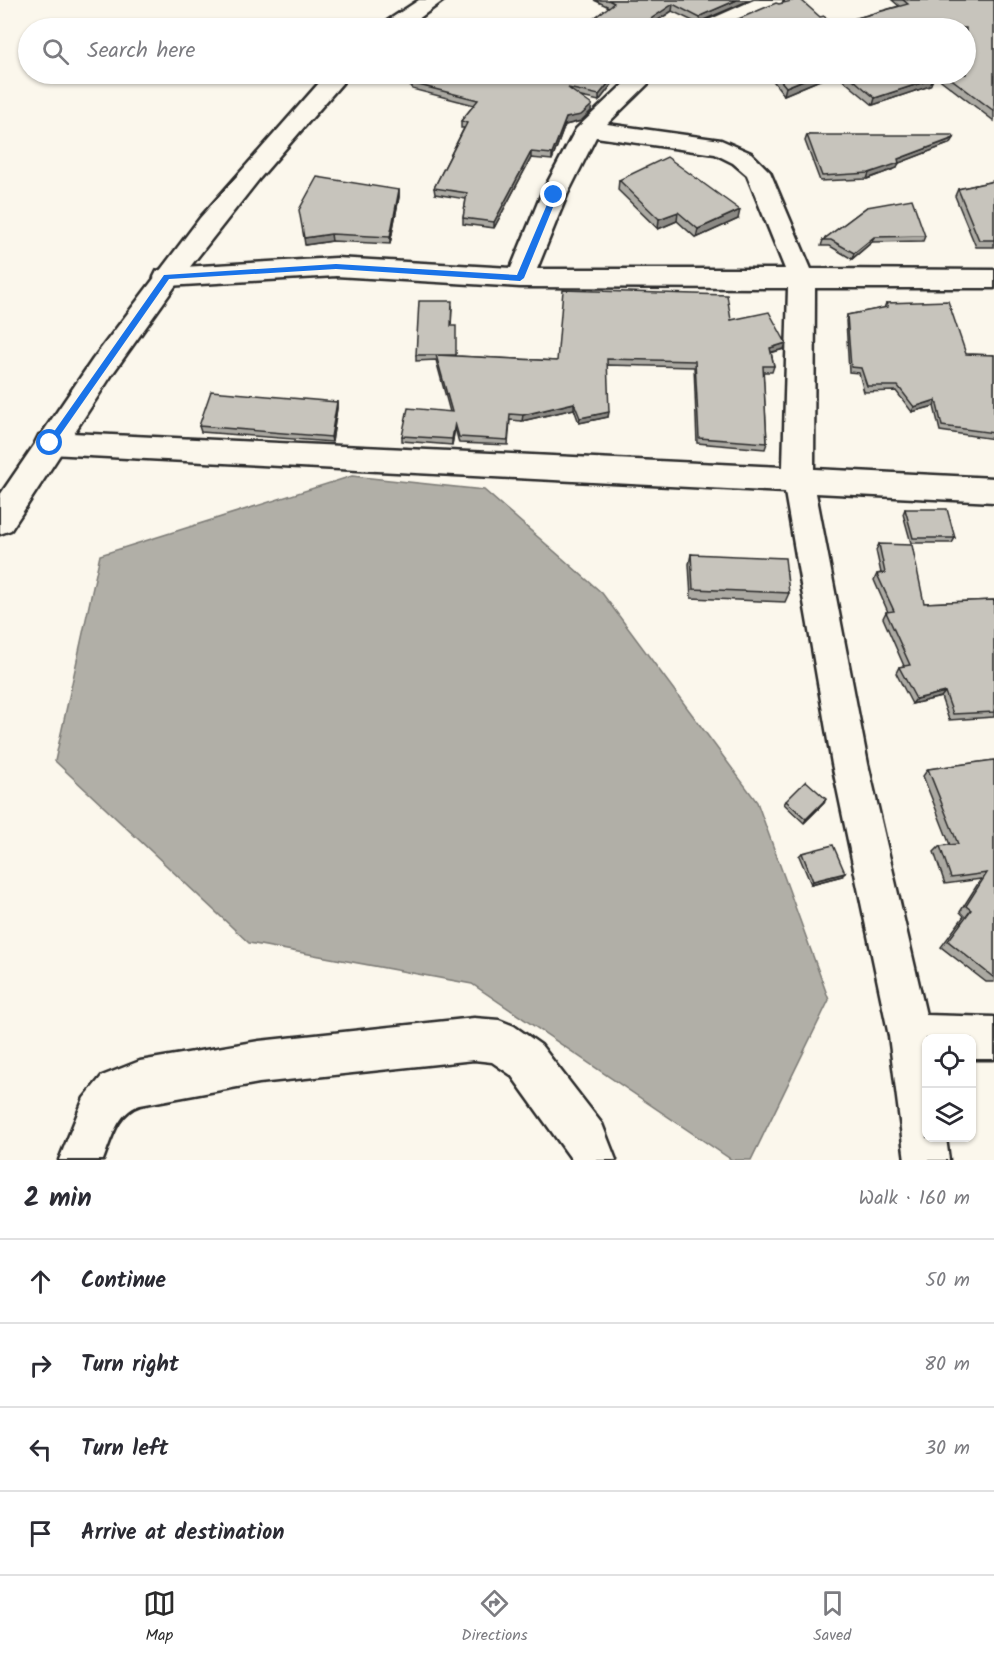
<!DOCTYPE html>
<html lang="en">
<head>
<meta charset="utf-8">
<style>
	:root { --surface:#fff; --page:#f2f2f3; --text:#2b2b33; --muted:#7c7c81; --line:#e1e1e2; --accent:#2b2b2b }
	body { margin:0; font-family:Kalam,sans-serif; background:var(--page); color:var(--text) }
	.controls { position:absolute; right:18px; bottom:18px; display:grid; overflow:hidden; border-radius:12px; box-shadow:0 2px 4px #0004 }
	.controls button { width:54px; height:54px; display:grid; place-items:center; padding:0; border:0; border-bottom:2px solid var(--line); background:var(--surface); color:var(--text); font:30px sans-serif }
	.stop { position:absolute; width:18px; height:18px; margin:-14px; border:4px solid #1a73e8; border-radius:50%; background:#fff }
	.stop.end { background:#1a73e8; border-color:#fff; box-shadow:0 2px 6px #0008 }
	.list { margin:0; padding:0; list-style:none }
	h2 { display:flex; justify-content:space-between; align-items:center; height:78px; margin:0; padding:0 24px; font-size:26px }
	h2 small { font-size:20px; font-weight:400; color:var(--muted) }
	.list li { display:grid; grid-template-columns:39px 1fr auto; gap:18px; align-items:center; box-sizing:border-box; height:84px; padding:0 24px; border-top:2px solid var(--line) }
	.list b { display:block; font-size:22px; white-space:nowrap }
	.list em { font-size:20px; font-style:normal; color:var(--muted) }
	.icon { flex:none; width:33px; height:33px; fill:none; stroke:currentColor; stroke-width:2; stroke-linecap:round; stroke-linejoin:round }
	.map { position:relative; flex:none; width:994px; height:1160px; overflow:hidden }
	.search { position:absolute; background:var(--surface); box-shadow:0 2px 4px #0004; left:18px; right:18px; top:18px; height:66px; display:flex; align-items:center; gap:15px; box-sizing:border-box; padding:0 21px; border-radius:33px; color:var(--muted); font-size:22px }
	.sheet { height:414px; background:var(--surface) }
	nav { display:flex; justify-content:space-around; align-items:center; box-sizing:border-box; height:84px; border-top:2px solid var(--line); background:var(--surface); font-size:16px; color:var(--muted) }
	nav a { display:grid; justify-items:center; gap:3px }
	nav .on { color:var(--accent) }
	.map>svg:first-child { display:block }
</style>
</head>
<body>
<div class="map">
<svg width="994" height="1160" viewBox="0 0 994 1160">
	<rect width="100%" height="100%" fill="#fbf7ec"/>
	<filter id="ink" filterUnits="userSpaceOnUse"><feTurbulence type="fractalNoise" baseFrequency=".0167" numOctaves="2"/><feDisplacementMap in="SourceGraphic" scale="12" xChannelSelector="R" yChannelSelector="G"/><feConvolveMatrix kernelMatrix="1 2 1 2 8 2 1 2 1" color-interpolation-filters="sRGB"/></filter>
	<g filter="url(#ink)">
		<path fill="#b1afa7" stroke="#7b7a75" stroke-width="1.5" d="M352,476l132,14 118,103 155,209 72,198 -78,160h-19l-260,-176 -223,-41 -194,-182 45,-206z"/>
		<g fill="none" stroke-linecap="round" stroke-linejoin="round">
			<defs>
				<g id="minor">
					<path d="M754,0h29l-3,5 -53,23h-28l3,-5z"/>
					<path d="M634,74h24l-51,50 114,16 30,13 19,19 41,97 183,1v18h-179l-1,181 180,9v24l-178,-9 52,271 58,251 68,2v42h-22v-21h-46v100h20l3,22h-44l-16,-124 -57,-272 -47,-272 -735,-38 -11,-3 -4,-8 4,-8 11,-3 733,35 5,-179 -268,-1 -184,-11 -169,10 -10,-3 -3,-6 3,-6 10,-3 169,-10 175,10 30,-73 35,-66zM596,137l119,17 18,9 14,12 38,94h-248l30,-74z"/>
					<path d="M474,1018l25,2 15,6 27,19 61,79 14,36h-44l-61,-85 -19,-13 -18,-2 -215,23 -119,22c-23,7 -29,35 -37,55h-44l25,-62 18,-22 38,-15 119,-20z"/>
				</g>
				<g id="primary">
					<path d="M419,0h25l-38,28h-25l3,-5z"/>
					<path d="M327,74h23l-90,104 -82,104 -65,91 -102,157 -11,4v-39l93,-136 107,-141z"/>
				</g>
			</defs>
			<use href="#minor" stroke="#2b2b2b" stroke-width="5"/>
			<use href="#primary" stroke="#2b2b2b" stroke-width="5"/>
			<use href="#minor" fill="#fbf7ec" fill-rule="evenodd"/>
			<use href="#primary" fill="#fbf7ec" fill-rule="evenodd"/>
		</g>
		<g fill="#aba9a2" stroke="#2b2b2b" stroke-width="1.5">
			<path d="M594,0h156l-49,21 -2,3 -27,-13 -26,17h-65l28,-21z"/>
			<path d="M892,0h102v121l-61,-47h33v-46h-255l1,-5h17l50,-19 41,13 12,8 67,-19z"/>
			<path d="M396,74h224l-21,27 -18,-4 10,14 -10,10 -16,4 -13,35 -21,-2 -37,70 -31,-4v-6l3,-19 -31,-5 -1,-6 30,-60h-3v-7l13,-16 -62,-16v-3l-17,-4 -1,-6z"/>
			<path d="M768,74h66l-50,21z"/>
			<path d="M836,74h94l3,5 -3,7 -57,19z"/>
			<path d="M807,135l144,8 -52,20 -2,5 -30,11 -47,2 -15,-40z"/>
			<path d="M619,180l119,39 -42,19 -19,-17 -19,8 -40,-39z"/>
			<path d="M994,181v66h-18l-21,-51 3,-7z"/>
			<path d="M399,190v7l-9,47 -58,-3 -27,4z"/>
			<path d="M867,207l58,29 -2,5 -51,1 -20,17 -22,-13h-9l2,-6z"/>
			<path d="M886,303l80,51 28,1v84l-54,-8 -6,-25 -22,6 -16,-21 -32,1 -5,-19 -10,-1 -3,-51 1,-6 37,-7z"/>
			<path d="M452,307l-1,19 5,30 101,5 174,-41 55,23 -2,6 -13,4 3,13 -2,6h-9l4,71 -2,6 -68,-6 -3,-76 -87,-2 1,52 -29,6 -5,-14 -52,12 -12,-1 -2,25 -49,-2 -4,-15 -3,17 -50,-4v-5l48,-24 -14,-52 -20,1v-6z"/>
			<path d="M337,402v6l-5,34 -131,-10 -2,-6z"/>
			<path d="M905,509l50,29 -3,5h-41l-8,-29z"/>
			<path d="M879,544l45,59 70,-3v117l-45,3 -8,-23 -29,7 -16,-31 3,-6 5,-1 -21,-48 3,-6h2l-14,-32 3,-6 4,-1 -5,-23z"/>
			<path d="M691,554l98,39 -4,9 -94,-4 -2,-34z"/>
			<path d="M994,760v222h-8l-45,-35 23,-31 -4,-4 21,-33 -36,5 -11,-32 6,-6 10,-1 -27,-69 5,-7z"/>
			<path d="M786,801l38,2 -20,20 -20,-19z"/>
			<path d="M802,853l40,23 -31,8 -12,-28z"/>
		</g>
		<g fill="#8b8984" stroke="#2b2b2b" stroke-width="1.5">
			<path d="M737,0h13l-49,21 -2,3 1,-6 2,-3z"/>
			<path d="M673,4l-1,7 -26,17h-9z"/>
			<path d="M616,74h4l-21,27v-6z"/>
			<path d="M818,74h16l-50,21 2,-8z"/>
			<path d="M933,79l-3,7 -57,19 2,-7z"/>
			<path d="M592,105l-1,6 -10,10 -16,4 -13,35v-6l14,-36z"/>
			<path d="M954,138l-3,5 -52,20 -2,5 -30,11 2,-6 29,-14z"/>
			<path d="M531,152v6l-37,70v-6z"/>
			<path d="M399,190v7l-9,47v-7z"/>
			<path d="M740,210l-2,9 -42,19 2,-9z"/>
			<path d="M678,212l-1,9 -19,8 1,-10z"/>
			<path d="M331,234l1,7 -27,4 -1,-7z"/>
			<path d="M874,237l-2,5 -20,17 2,-6z"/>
			<path d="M786,343l-2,6 -16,4 2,-5z"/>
			<path d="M936,400l-2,6 -22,6 2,-5z"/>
			<path d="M337,402v6l-5,34 -1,-5z"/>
			<path d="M574,403v6l-52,12 1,-6z"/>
			<path d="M609,412l-1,5 -29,6 1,-5z"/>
			<path d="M455,423v5l-3,17v-6z"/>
			<path d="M945,692l-4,5 -29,7 4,-5z"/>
			<path d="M826,799l-2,4 -20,20 2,-4z"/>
			<path d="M845,873l-3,3 -31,8 2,-3z"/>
		</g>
		<g fill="#c7c4bc" stroke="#2b2b2b" stroke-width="1.5">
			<path d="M608,0h129l-35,15 -2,3 -27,-14 -36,24h-56l33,-25z"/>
			<path d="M795,0h6l19,17 4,-1 8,9 76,-21 -5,-4h91v111l-49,-37h21v-46h-243l-11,-5h17l47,-20 3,1z"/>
			<path d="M446,25l10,3h-14z"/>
			<path d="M396,74h220l-17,21 -31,-7 24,17 -11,10 -15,3 -14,36 -21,-2 -37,70 -31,-4 4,-25 -33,-5 33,-65 -6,-2 17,-21 -67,-17 2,-2 -19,-5z"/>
			<path d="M775,74h43l-32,13z"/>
			<path d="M847,74h83l3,5 -58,19z"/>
			<path d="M807,135h146l1,3 -56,21 1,4 -30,10 -47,3z"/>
			<path d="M667,157l73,53 -42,19 -20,-17 -19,7 -40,-39z"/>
			<path d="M317,177l82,13 -9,47 -59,-3 -27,4 -5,-28z"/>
			<path d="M994,181v59h-15l-21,-51z"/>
			<path d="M912,199l13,37 -51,1 -20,16 -23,-13h-8l44,-33z"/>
			<path d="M563,290l164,5 4,25 38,-8 17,31 -16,5 4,18h-11l4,77 -68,-5 -4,-77 -88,-2 2,53 -29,6 -6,-15 -51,12 -13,-1 -2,26 -49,-3 -4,-14 -3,16 -50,-3 6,-28 44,4 -16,-57 121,6z"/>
			<path d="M419,301h33l-1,25h5v29h-40z"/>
			<path d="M948,301l18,53 28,1v78l-52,-7 -6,-26 -22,7 -16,-21h-31l-6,-18 -10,-1 -4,-52 41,-8 -2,-4z"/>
			<path d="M211,391l126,11 -6,35 -132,-11z"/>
			<path d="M905,509h42l8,29h-42z"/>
			<path d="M879,544l33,1 12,58 70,-3v112l-41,2 -8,-22 -29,7 -17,-32 11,-2 -24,-53 8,-1 -17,-37 8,-1z"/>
			<path d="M691,554l94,4 4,35 -96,-4z"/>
			<path d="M994,760v217h-1l-45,-36 23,-31 -5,-4 21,-33 -36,5 -11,-32 18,-2 -30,-75z"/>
			<path d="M806,781l20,18 -20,20 -20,-18z"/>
			<path d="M833,845l12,28 -32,8 -11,-28z"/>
		</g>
	</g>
	<path fill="#1a73e8" d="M554,192l4,3 -34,83 -4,3 -184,-12 -167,10 -116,166 -3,1 -4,-3 118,-168 172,-11 181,11 34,-80z"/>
</svg>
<div class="controls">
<button><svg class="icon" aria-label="locate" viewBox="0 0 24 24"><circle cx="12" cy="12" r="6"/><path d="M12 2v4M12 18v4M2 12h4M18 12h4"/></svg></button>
<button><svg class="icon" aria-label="layers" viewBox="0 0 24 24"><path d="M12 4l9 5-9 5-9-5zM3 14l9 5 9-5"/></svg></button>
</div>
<div class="stop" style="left:50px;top:443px"></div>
<div class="stop end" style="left:554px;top:195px"></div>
<div class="search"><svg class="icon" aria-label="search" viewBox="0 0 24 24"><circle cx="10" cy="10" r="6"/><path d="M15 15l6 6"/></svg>Search here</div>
</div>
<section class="sheet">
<h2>2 min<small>Walk · 160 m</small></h2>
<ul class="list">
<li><svg class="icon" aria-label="ahead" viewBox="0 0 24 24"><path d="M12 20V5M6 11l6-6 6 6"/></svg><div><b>Continue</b></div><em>50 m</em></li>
<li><svg class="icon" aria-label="right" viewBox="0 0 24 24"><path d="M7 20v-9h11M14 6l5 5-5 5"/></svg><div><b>Turn right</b></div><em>80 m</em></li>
<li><svg class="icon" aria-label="left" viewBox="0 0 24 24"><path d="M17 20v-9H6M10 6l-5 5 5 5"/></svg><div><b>Turn left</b></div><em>30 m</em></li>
<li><svg class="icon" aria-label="arrive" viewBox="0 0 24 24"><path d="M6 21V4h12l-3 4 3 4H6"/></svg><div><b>Arrive at destination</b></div></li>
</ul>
</section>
<nav>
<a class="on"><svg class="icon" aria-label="map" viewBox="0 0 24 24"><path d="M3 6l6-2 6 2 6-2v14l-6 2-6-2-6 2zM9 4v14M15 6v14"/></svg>Map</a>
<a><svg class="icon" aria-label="directions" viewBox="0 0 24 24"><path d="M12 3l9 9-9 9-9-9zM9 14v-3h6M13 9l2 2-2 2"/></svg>Directions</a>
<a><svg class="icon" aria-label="saved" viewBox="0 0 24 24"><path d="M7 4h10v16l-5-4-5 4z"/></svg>Saved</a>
</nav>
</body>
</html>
